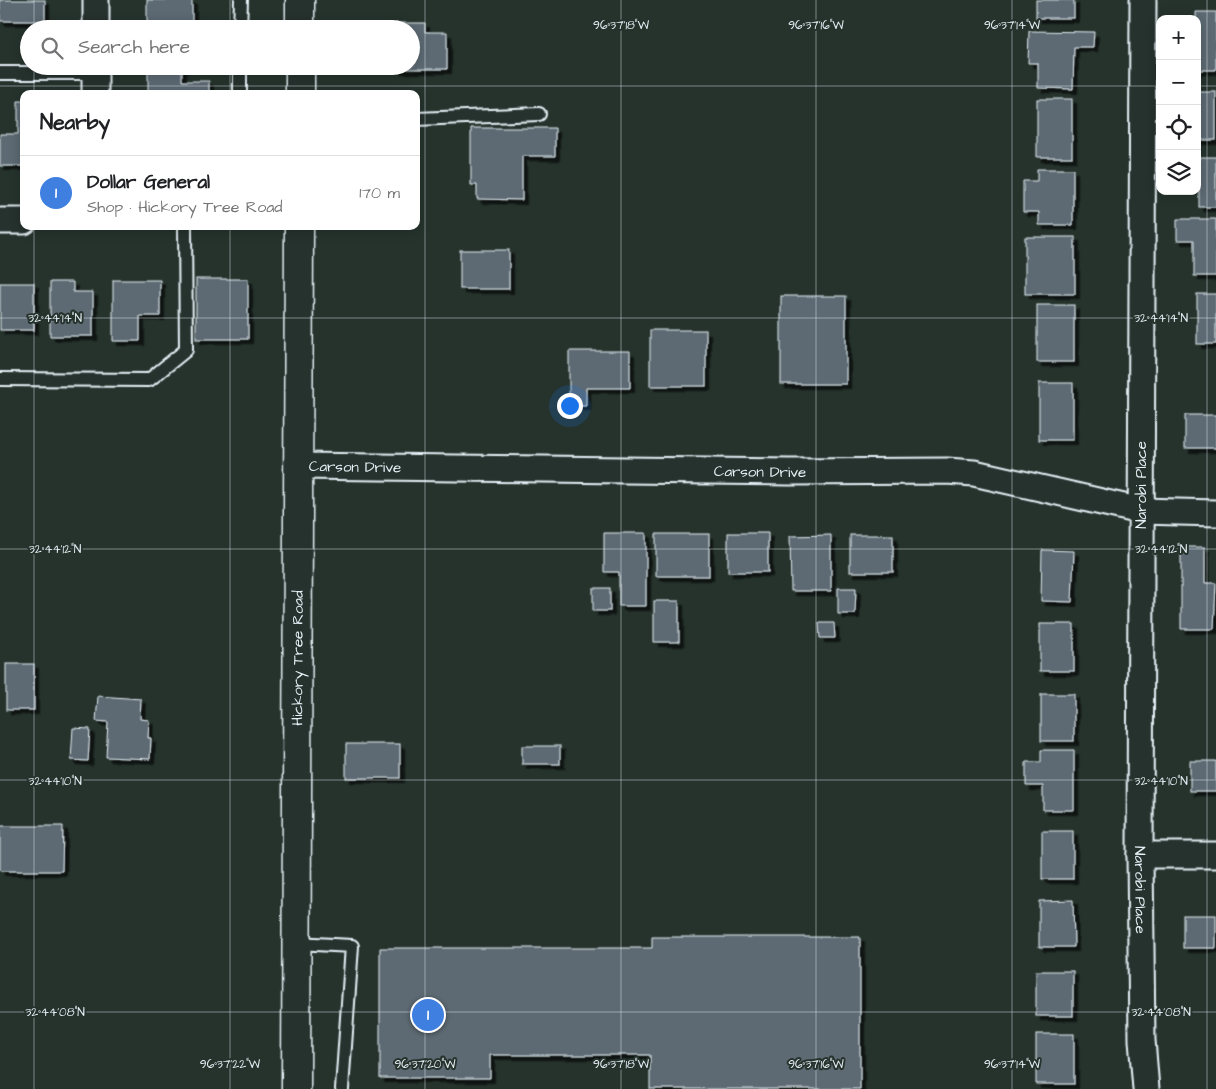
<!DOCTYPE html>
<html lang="en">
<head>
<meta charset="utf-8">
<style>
	:root { --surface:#fff; --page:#f6f6f6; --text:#202124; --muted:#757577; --line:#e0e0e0; --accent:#7c3aed }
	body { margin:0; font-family:"Architects Daughter",sans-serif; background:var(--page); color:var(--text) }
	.controls { position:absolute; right:15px; top:15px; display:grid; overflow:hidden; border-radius:10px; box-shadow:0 2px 12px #0003 }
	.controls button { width:45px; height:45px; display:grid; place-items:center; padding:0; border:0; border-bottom:1px solid var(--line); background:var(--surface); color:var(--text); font:25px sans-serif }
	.you { position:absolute; left:569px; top:405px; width:18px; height:18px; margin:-12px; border:4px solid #fff; border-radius:50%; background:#1a73e8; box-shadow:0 0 0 8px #1a73e833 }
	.badge { display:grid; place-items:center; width:32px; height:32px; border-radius:50%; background:var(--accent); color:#fff; font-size:16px; font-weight:700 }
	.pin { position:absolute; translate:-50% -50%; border:2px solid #fff; box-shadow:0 1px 5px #0006 }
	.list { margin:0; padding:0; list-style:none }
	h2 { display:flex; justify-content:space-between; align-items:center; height:65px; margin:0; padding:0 20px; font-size:21px }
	h2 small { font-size:16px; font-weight:400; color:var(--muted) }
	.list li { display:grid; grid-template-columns:32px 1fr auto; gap:15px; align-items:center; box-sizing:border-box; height:75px; padding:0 20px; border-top:1px solid var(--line) }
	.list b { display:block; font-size:19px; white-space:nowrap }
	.list p { margin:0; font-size:16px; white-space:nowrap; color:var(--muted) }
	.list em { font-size:16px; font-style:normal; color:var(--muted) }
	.icon { flex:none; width:28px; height:28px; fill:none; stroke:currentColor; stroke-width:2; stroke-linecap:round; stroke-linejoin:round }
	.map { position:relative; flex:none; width:1216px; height:1089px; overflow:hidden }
	.search { position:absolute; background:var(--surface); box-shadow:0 2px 12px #0003; left:20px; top:20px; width:400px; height:55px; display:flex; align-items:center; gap:12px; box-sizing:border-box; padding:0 18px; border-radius:28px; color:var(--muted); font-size:19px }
	.panel { position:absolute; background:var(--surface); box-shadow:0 2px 12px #0003; left:20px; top:90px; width:400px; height:140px; border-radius:10px }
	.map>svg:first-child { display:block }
</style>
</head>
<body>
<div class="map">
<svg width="1216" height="1089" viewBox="0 0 1216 1089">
	<defs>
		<filter id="shadow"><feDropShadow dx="4.5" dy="4.5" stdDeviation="0" flood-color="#0009"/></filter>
	</defs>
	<rect width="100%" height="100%" fill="#26332d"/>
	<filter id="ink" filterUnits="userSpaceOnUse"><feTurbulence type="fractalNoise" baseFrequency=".02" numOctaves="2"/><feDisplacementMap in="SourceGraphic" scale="10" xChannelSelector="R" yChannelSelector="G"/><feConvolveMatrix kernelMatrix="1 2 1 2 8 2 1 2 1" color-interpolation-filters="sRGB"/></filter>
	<g filter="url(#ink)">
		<g fill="#5d6a73" stroke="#e8f1f8" filter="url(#shadow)">
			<rect x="0" y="0" width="45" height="21"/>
			<rect x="147" y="0" width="45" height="29"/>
			<rect x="1036" y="0" width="38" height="18"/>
			<path d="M1196,12h20v58h-19z"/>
			<path d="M396,23h29v9h22v37h-51v-3h15v-37h-15z"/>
			<path d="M1029,31l65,1 -1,15h-19l-1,42 -35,-1v-25h-10z"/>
			<path d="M148,66h34v15h27v13h-61z"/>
			<rect x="1197" y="92" width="19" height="48"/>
			<rect x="1037" y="99" width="35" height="58"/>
			<path d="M18,101h6v65h-24v-32h18z"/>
			<path d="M471,128h84v28h-33v44l-45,-1v-14h-6z"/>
			<rect x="1199" y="157" width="17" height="50"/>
			<path d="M1037,169h36v56h-34v-13h-16v-31h14z"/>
			<path d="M1177,219h39v57h-22v-36h-17z"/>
			<rect x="1025" y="237" width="50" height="57"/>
			<rect x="460" y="250" width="49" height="39"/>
			<rect x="196" y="279" width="52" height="60"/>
			<path d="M113,280h47v36h-20v25h-27z"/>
			<path d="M50,282h23v10h20v44h-43z"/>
			<rect x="0" y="283" width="34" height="47"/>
			<rect x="1197" y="294" width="19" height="50"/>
			<rect x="781" y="296" width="65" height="88"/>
			<rect x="1037" y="305" width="37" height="57"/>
			<rect x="650" y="330" width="56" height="56"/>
			<path d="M569,351h61v37h-44v18h-17z"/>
			<rect x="1039" y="383" width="34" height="57"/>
			<rect x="1185" y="415" width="31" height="33"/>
			<path d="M604,533h42v73h-27v-34h-15z"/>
			<rect x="728" y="533" width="40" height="39"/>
			<rect x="656" y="534" width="53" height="42"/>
			<path d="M831,535v56h-40l-1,-55z"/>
			<rect x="850" y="535" width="43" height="37"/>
			<path d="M1181,547h24v36h11l-2,46h-33z"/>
			<path d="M1042,550l32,1 -2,51 -31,-1z"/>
			<rect x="593" y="588" width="17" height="23"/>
			<path d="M838,588h18l-1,26h-17z"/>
			<rect x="654" y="601" width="25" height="41"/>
			<path d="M819,623h15l1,15h-15z"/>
			<rect x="1040" y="624" width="34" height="47"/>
			<rect x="6" y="664" width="28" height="46"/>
			<rect x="1041" y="694" width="33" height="47"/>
			<path d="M98,696l43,3 -1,20 9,1 -1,18h3l-1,21 -44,-2 2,-35 -12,-1z"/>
			<path d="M73,728l17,1 -2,32 -17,-1z"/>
			<rect x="346" y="744" width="54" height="34"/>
			<rect x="522" y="746" width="38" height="18"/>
			<path d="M1041,750h33v60h-31v-24h-17v-24h15z"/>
			<rect x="1190" y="761" width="26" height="30"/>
			<path d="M0,826h63l-1,45h-62z"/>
			<rect x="1042" y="831" width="31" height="48"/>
			<path d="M1073,900l1,47h-35v-46z"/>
			<rect x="1183" y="915" width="33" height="33"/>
			<path d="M652,937h208v152h-210v-34h-160v23h-110v-130h272z"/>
			<rect x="1036" y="971" width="37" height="45"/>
			<rect x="1036" y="1034" width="38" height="50"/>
		</g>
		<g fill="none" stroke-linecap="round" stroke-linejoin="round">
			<defs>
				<g id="lane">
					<path d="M240,29l1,-29"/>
					<path d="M0,73h95"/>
					<path d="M240,94v-28"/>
					<path d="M416,119l123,-5"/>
					<path d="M0,379l149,1 37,-30 -1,-124"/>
					<path d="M296,943l56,3 -10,143"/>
				</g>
				<g id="street">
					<path id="s1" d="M1143,0l-3,855 2,185 4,49"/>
					<path d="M96,29v-29"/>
					<path d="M95,94v-28"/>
					<path d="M0,221h24"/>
					<path id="s2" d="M299,466l490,6 158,-1 27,2 167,38 75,2"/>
					<path d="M1140,855h76"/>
				</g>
				<g id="secondary">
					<path d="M300,29v-29"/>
					<path d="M300,94v-28"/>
					<path id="s3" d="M296,1089l3,-863"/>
				</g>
			</defs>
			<use href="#lane" stroke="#e8f1f8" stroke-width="16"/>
			<use href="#street" stroke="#e8f1f8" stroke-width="29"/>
			<use href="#secondary" stroke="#e8f1f8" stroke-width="31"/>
			<use href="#lane" stroke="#26332d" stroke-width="12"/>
			<use href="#street" stroke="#26332d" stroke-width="25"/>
			<use href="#secondary" stroke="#26332d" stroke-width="28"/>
		</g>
	</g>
	<path fill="none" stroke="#e8f1f8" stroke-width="1" stroke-opacity="0.45" d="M34,0v29M230,0v29M425,0v1089M621,0v1089M816,0v1089M1012,0v1089M1207,0v1089M34,66v28M230,66v28M0,86h1160M1197,86h19M34,226v863M230,226v863M0,318h1216M0,549h1216M0,780h1216M0,1012h1216"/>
	<g text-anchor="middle" stroke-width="4" stroke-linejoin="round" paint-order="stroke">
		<g font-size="15" fill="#e8f1f8" stroke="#26332d">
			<text dy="5" stroke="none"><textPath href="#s2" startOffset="56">Carson Drive</textPath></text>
			<text dy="5" stroke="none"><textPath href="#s2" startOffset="461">Carson Drive</textPath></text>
			<text transform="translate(1141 485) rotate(-90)" y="5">Narobi Place</text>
			<text dy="5" stroke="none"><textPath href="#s3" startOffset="431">Hickory Tree Road</textPath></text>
			<text dy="5" stroke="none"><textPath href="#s1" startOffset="890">Narobi Place</textPath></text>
		</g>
	</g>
	<g font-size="12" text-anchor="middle" fill="#e8f1f8" stroke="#26332d" stroke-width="4" stroke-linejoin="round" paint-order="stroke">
		<text x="621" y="29">96°37'18"W</text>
		<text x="816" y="29">96°37'16"W</text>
		<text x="1012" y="29">96°37'14"W</text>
		<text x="55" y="322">32°44'14"N</text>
		<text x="1161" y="322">32°44'14"N</text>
		<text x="55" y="553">32°44'12"N</text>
		<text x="1161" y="553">32°44'12"N</text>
		<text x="55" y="785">32°44'10"N</text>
		<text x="1161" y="785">32°44'10"N</text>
		<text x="55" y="1016">32°44'08"N</text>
		<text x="1161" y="1016">32°44'08"N</text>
		<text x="230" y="1068">96°37'22"W</text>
		<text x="425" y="1068">96°37'20"W</text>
		<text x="621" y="1068">96°37'18"W</text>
		<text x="816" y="1068">96°37'16"W</text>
		<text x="1012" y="1068">96°37'14"W</text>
	</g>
</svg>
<div class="controls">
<button>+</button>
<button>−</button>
<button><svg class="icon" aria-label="locate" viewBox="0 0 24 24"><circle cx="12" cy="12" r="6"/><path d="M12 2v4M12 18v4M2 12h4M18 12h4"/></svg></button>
<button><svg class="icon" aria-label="layers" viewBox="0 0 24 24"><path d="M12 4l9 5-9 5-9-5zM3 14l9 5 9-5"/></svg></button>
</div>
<div class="you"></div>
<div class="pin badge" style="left:428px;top:1015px;background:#3f7fe0">1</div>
<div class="search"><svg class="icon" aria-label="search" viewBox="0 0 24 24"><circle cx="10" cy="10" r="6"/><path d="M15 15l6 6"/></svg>Search here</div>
<section class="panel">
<h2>Nearby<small></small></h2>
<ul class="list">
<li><span class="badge" style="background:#3f7fe0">1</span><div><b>Dollar General</b><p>Shop · Hickory Tree Road</p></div><em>170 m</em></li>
</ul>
</section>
</div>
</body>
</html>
